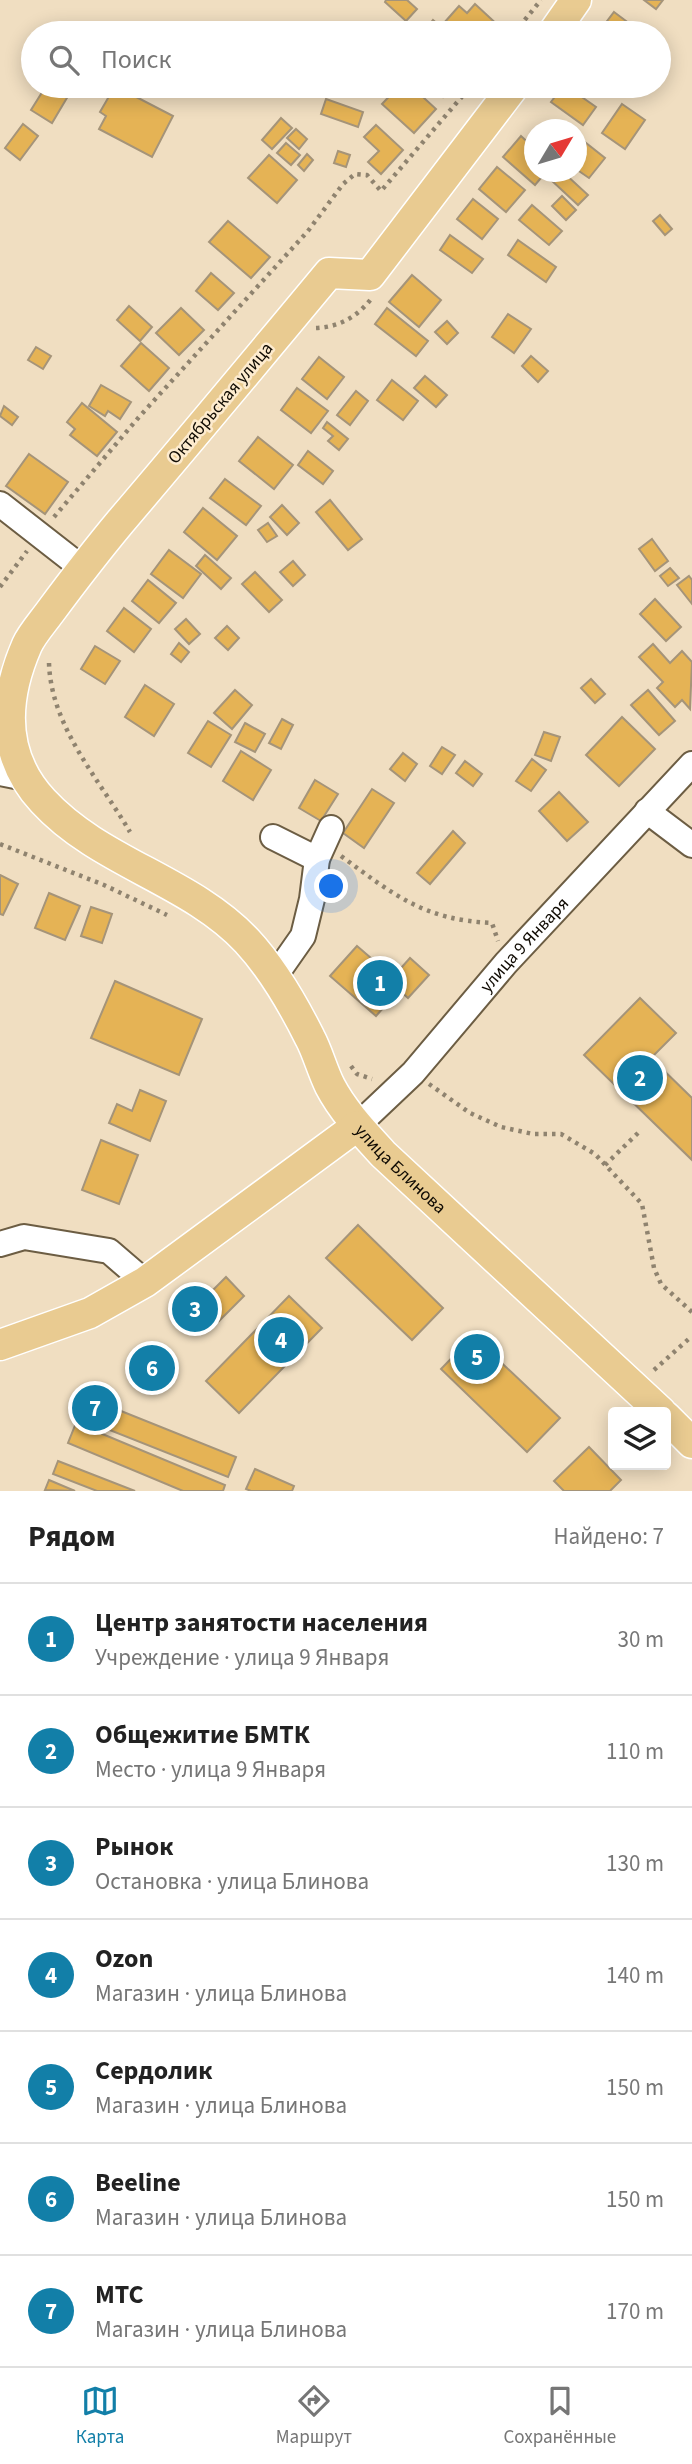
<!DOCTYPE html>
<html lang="ru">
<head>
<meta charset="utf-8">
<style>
	:root { --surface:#fff; --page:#f6f6f6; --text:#222; --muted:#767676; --line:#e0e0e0; --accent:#127fa8 }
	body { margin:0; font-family:"Source Sans 3",sans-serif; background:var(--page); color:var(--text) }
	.controls { position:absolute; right:21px; bottom:21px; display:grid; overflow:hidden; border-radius:7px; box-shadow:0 4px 18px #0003 }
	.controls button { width:63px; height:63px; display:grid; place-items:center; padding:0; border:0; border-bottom:2px solid var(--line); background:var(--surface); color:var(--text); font:35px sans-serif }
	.compass { position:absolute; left:524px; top:119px; width:63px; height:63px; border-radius:50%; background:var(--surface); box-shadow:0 4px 18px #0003; rotate:52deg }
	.you { position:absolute; left:332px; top:887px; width:24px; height:24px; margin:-18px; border:5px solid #fff; border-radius:50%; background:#1a73e8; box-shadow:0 0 0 10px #1a73e833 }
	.badge { display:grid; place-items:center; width:46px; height:46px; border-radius:50%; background:var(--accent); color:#fff; font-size:23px; font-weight:700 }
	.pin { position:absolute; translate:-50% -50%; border:4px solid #fff; box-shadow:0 2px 7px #0006 }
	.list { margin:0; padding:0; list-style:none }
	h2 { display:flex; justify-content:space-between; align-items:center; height:91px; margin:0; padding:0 28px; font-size:30px }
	h2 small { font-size:23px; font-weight:400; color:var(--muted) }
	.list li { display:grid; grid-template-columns:46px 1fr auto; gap:21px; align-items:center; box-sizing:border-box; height:112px; padding:0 28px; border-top:2px solid var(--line) }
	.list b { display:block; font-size:26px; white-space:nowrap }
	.list p { margin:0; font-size:23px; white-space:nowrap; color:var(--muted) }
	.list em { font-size:23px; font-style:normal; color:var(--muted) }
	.icon { flex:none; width:38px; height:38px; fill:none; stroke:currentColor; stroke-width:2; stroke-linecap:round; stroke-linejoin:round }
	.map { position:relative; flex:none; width:692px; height:1491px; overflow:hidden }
	.search { position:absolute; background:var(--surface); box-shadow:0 4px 18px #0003; left:21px; right:21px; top:21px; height:77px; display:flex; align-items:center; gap:18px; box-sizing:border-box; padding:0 24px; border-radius:38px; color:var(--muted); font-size:26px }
	.sheet { height:875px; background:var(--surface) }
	nav { display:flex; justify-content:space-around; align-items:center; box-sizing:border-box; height:98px; border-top:2px solid var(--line); background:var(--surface); font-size:19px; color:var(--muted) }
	nav a { display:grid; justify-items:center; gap:4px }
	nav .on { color:var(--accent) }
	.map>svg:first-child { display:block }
</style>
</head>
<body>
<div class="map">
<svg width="692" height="1491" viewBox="0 0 692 1491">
	<rect width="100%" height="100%" fill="#f0dec1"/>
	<g fill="#e5b355" stroke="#a59479" stroke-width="2">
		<path d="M386,0h21l10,9 -11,12 -21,-19z"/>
		<path d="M644,0h19l-7,9z"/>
		<path d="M475,4l26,24 -5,5h-40l-12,-10 15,-17 8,7z"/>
		<path d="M614,12l24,18 -2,3h-38z"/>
		<path d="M433,20l15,13h-17l-5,-4z"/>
		<path d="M386,23l12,10h-17l-3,-2z"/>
		<path d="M46,86h28l-22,37 -21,-13z"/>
		<path d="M115,86l58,30 -21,41 -53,-28 7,-13 -6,-4z"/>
		<path d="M399,86h12l25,23 -22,24 -32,-29z"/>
		<path d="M430,86h23l-10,11z"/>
		<path d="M563,86h3l30,21 -13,18 -32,-23z"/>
		<path d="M326,99l37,13 -5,15 -37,-13z"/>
		<path d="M622,104l23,16 -20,29 -23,-16z"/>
		<path d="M281,118l11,10 -20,21 -10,-9z"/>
		<path d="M23,124l15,12 -18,24 -15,-12z"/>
		<path d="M376,125l27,25 -22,24 -13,-12 11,-11 -15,-14z"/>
		<path d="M296,129l11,10 -8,10 -12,-11z"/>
		<path d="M576,135l29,23 -16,20 -13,-9z"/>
		<path d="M521,136l13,12v24h12l-11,13 -32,-28z"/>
		<path d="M286,143l14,12 -9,10 -14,-12z"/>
		<path d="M338,151l12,4 -4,12 -12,-4z"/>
		<path d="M307,154l6,6 -9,11 -6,-6z"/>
		<path d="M269,155l28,25 -20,23 -29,-25z"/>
		<path d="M497,167l28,23 -19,22 -27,-23z"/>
		<path d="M558,172h5l25,23 -10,10 -27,-25z"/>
		<path d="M562,196l14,14 -10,10 -14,-14z"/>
		<path d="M473,199l25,20 -16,20 -25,-20z"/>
		<path d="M532,205l30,26 -13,14 -30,-25z"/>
		<path d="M660,215l12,14 -7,6 -12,-14z"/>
		<path d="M228,221l42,36 -19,21 -42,-36z"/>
		<path d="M450,235l33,24 -11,14 -32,-23z"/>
		<path d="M518,240l38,27 -10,15 -38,-27z"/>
		<path d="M211,273l23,20 -16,17 -22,-19z"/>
		<path d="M412,275l29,25 -22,27 -30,-25z"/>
		<path d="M129,306l23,21 -12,14 -23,-21z"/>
		<path d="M181,308l23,22 -25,25 -23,-22z"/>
		<path d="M387,308l41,33 -12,15 -41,-32z"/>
		<path d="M508,314l23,15 -17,24 -22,-16z"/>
		<path d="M447,321l11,12 -11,11 -12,-12z"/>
		<path d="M141,343l28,25 -20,23 -28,-25z"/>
		<path d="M36,347l15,9 -8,13 -15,-9z"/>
		<path d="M531,356l17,15 -10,11 -16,-16z"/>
		<path d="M319,357l25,20 -17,22 -25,-20z"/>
		<path d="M425,376l22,19 -11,12 -22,-19z"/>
		<path d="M392,380l26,21 -15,19 -26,-20z"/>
		<path d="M101,385l30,17 -11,17 -12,-8 -3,5 -16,-10z"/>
		<path d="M297,388l31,23 -17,22 -30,-23z"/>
		<path d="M356,391l12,10 -18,24 -13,-10z"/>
		<path d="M82,403l35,29 -20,24 -27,-21 5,-6 -8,-7z"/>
		<path d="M4,406l14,11 -6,8 -12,-9z"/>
		<path d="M327,422l21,17 -9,11 -11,-9 5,-5 -10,-8z"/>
		<path d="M258,437l35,28 -19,24 -35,-28z"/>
		<path d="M308,451l25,20 -10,13 -25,-19z"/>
		<path d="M29,454l39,28 -23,32 -39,-28z"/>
		<path d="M225,479l36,27 -15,19 -36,-27z"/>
		<path d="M330,500l32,39 -14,11 -32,-38z"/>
		<path d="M282,505l17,18 -12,12 -17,-18z"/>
		<path d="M203,508l34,28 -20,24 -33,-28z"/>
		<path d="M268,523l9,13 -10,6 -9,-12z"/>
		<path d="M652,539l16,22 -13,10 -16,-22z"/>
		<path d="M169,550l32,24 -18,24 -32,-24z"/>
		<path d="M205,555l26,23 -10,11 -25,-23z"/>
		<path d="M293,561l12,14 -12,11 -13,-14z"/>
		<path d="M670,568l9,10 -11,8 -8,-10z"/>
		<path d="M255,572l27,28 -13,12 -27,-28z"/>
		<path d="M689,576l3,4v24l-15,-19z"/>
		<path d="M148,580l28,23 -17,20 -27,-22z"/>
		<path d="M655,599l26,28 -15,14 -26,-27z"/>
		<path d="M124,608l27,21 -17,23 -27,-21z"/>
		<path d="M186,619l14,15 -11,10 -14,-15z"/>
		<path d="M227,626l12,12 -11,12 -13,-12z"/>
		<path d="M179,643l10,9 -8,10 -10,-8z"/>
		<path d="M653,644l17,19 12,-12 10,11 -2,47 -8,-9 -7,7 -18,-19 6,-6 -24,-25z"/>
		<path d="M95,646l25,15 -15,23 -24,-15z"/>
		<path d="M591,679l14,15 -10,9 -14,-15z"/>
		<path d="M145,685l29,19 -20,32 -29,-19z"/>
		<path d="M235,690l17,15 -20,24 -18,-16z"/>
		<path d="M648,690l27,31 -16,14 -28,-30z"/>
		<path d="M622,717l33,32 -36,37 -33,-31z"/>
		<path d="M282,719l11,6 -12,24 -12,-6z"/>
		<path d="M208,721l23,14 -20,32 -23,-14z"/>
		<path d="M245,723l20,11 -10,18 -20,-10z"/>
		<path d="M544,732l16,5 -9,24 -16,-6z"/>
		<path d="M442,747l13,8 -13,19 -12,-8z"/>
		<path d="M241,751l30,19 -18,30 -30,-19z"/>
		<path d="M403,753l14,11 -12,17 -15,-12z"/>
		<path d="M532,759l14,11 -15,21 -15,-10z"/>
		<path d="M465,761l17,13 -9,12 -17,-13z"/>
		<path d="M315,780l23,14 -17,27 -22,-13z"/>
		<path d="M372,789l22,14 -30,45 -21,-15z"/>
		<path d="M559,792l29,30 -21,19 -28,-30z"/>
		<path d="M453,831l12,12 -35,41 -13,-11z"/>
		<path d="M0,875l18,9 -15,31 -3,-1z"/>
		<path d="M49,893l31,13 -15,34 -30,-12z"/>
		<path d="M91,907l21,7 -10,29 -21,-7z"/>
		<path d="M357,946l36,31 17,-19 19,17 -21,23 -9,-8 -23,26 -46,-40z"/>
		<path d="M115,981l87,38 -23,56 -88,-37z"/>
		<path d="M640,998l36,35 -25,25 41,40v62l-108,-105z"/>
		<path d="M140,1090l26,11 -16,40 -41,-18 8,-19 15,7z"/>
		<path d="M101,1140l37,15 -19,49 -37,-14z"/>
		<path d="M358,1225l85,83 -31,32 -86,-82z"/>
		<path d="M226,1277l18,19 -25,25 -18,-19z"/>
		<path d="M289,1296l33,32 -83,85 -33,-32z"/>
		<path d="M473,1336l87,82 -33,34 -86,-83z"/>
		<path d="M151,1355l21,12 -11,20 -21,-11z"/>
		<path d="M92,1395l15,6 -10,21 -14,-7z"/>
		<path d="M111,1407l125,50 -8,20 -126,-50z"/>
		<path d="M76,1423l149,62 -2,6h-40l-115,-48z"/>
		<path d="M589,1447l32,33 -11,11h-46l-10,-10z"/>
		<path d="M58,1461l77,30h-38l-44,-17z"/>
		<path d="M255,1469l39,17 -2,5h-41l-5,-2z"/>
		<path d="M49,1480l26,11 -30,-1z"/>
	</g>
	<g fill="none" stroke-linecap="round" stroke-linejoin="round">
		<defs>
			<g id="minor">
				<path d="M0,504l82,64"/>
				<path d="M0,773l25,5"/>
				<path d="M647,811l45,34"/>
				<path d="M273,837l44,22"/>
				<path d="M275,976l28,-40 9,-37 5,-40 14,-31"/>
				<path id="s1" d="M357,1126l56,-53 93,-110 186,-199"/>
				<path d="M0,1244l24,-7 85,14 36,31"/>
			</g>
			<g id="major">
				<path d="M553,33l23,-33"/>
				<path id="s2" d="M514,86l-144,189 -41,-2c-69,83 -138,166 -208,248 -25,30 -48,60 -71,91 -8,11 -18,22 -23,33 -24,55 -26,111 16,156 57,62 147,79 204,140 26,28 46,63 63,97 8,15 12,32 20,48 13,25 34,47 53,68l278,258"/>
				<path d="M0,1345l90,-32 55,-31 212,-156"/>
				<path d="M666,1417l26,26"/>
			</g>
		</defs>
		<use href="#minor" stroke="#6c5d43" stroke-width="28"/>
		<use href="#major" stroke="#fff" stroke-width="33"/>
		<g stroke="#8f836f" stroke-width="4.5" stroke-dasharray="3.5 5" stroke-linecap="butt">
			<path d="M514,33l27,-33"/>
			<path d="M316,328c23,-1 41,-11 55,-29"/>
			<path d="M54,517l85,-100 169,-186 35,-47 12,-10 12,1 14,16 90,-105"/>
			<path d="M0,587l27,-36"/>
			<path d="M49,663c2,64 50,116 81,169"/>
			<path d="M0,844l104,41 63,30"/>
			<path d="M341,856c53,39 83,64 151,67l6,18"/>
			<path d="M351,1066l6,8 15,5"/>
			<path d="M429,1084l41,29 31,14 32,7h28l34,20 47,50 12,64 7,16 31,28"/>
			<path d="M605,1165l33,-32"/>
			<path d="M654,1370l38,-34"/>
		</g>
		<use href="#minor" stroke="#fff" stroke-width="24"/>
		<use href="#major" stroke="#e9cb91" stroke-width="30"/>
	</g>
	<g text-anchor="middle" stroke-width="5" stroke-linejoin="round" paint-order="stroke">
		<g font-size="18" fill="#100b03" stroke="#fdebce">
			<text transform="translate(220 403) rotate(-50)" y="6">Октябрьская улица</text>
			<text dy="6" stroke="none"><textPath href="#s1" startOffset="247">улица 9 Января</textPath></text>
			<text dy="6" stroke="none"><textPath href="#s2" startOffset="1451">улица Блинова</textPath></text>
		</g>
	</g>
</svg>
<div class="controls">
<button><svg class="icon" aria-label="layers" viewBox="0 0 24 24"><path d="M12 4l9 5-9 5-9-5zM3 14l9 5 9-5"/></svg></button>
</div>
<svg class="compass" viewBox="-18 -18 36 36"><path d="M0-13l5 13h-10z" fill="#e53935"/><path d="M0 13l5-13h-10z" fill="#767676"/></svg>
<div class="you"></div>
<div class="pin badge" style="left:380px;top:983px">1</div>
<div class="pin badge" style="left:640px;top:1078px">2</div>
<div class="pin badge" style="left:195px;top:1309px">3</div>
<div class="pin badge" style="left:281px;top:1340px">4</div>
<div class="pin badge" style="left:477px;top:1357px">5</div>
<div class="pin badge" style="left:152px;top:1368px">6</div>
<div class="pin badge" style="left:95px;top:1408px">7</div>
<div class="search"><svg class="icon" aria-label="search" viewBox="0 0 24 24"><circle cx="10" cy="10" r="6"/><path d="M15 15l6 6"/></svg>Поиск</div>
</div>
<section class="sheet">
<h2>Рядом<small>Найдено: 7</small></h2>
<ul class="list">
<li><span class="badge">1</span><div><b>Центр занятости населения</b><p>Учреждение · улица 9 Января</p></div><em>30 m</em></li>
<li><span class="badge">2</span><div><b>Общежитие БМТК</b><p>Место · улица 9 Января</p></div><em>110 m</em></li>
<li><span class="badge">3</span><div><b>Рынок</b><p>Остановка · улица Блинова</p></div><em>130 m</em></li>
<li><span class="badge">4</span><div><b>Ozon</b><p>Магазин · улица Блинова</p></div><em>140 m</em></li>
<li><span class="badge">5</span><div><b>Сердолик</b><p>Магазин · улица Блинова</p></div><em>150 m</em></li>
<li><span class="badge">6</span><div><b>Beeline</b><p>Магазин · улица Блинова</p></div><em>150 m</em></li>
<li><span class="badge">7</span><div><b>МТС</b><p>Магазин · улица Блинова</p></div><em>170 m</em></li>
</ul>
</section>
<nav>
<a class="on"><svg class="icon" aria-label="map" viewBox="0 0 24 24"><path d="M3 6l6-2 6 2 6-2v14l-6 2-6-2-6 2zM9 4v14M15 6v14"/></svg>Карта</a>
<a><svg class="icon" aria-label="directions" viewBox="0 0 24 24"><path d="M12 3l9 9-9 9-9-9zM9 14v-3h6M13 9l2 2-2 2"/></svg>Маршрут</a>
<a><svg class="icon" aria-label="saved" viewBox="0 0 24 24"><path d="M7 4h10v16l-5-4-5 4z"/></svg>Сохранённые</a>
</nav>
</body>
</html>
